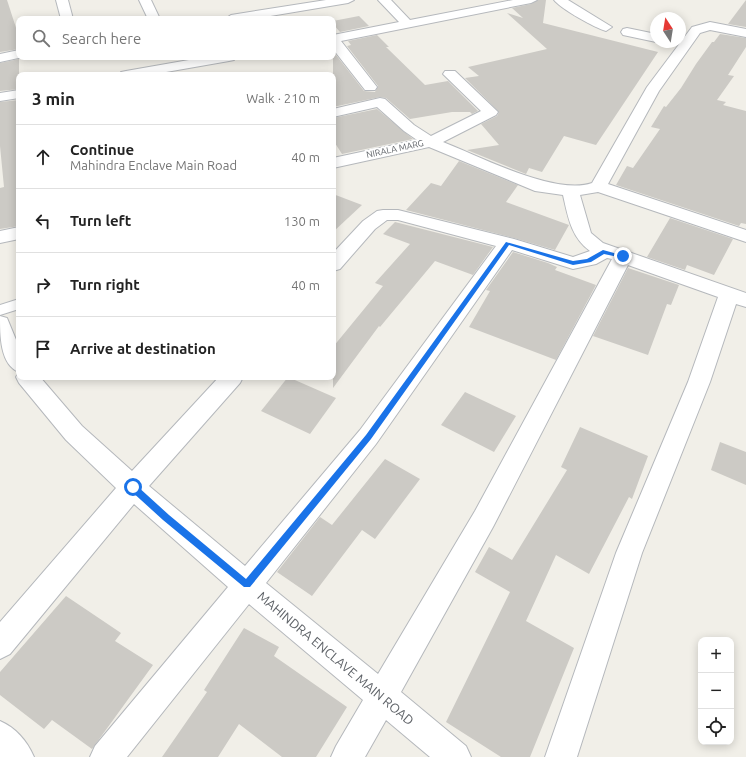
<!DOCTYPE html>
<html lang="en">
<head>
<meta charset="utf-8">
<style>
	:root { --surface:#fff; --page:#f6f6f6; --text:#222; --muted:#767676; --line:#e0e0e0 }
	body { margin:0; font-family:Ubuntu,sans-serif; background:var(--page); color:var(--text) }
	.controls { position:absolute; right:12px; bottom:12px; display:grid; overflow:hidden; border-radius:8px; box-shadow:0 2px 10px #0003 }
	.controls button { width:36px; height:36px; display:grid; place-items:center; padding:0; border:0; border-bottom:1px solid var(--line); background:var(--surface); color:var(--text); font:20px sans-serif }
	.compass { position:absolute; left:650px; top:12px; width:36px; height:36px; border-radius:50%; background:var(--surface); box-shadow:0 2px 10px #0003; rotate:348deg }
	.stop { position:absolute; width:12px; height:12px; margin:-9px; border:3px solid #1a73e8; border-radius:50%; background:#fff }
	.stop.end { background:#1a73e8; border-color:#fff; box-shadow:0 1px 4px #0008 }
	.list { margin:0; padding:0; list-style:none }
	h2 { display:flex; justify-content:space-between; align-items:center; height:52px; margin:0; padding:0 16px; font-size:17px }
	h2 small { font-size:13px; font-weight:400; color:var(--muted) }
	.list li { display:grid; grid-template-columns:26px 1fr auto; gap:12px; align-items:center; box-sizing:border-box; height:64px; padding:0 16px; border-top:1px solid var(--line) }
	.list b { display:block; font-size:15px; white-space:nowrap }
	.list p { margin:0; font-size:13px; white-space:nowrap; color:var(--muted) }
	.list em { font-size:13px; font-style:normal; color:var(--muted) }
	.icon { flex:none; width:22px; height:22px; fill:none; stroke:currentColor; stroke-width:2; stroke-linecap:round; stroke-linejoin:round }
	.map { position:relative; flex:none; width:746px; height:757px; overflow:hidden }
	.search { position:absolute; background:var(--surface); box-shadow:0 2px 10px #0003; left:16px; top:16px; width:320px; height:44px; display:flex; align-items:center; gap:10px; box-sizing:border-box; padding:0 14px; border-radius:8px; color:var(--muted); font-size:15px }
	.panel { position:absolute; background:var(--surface); box-shadow:0 2px 10px #0003; left:16px; top:72px; width:320px; height:308px; border-radius:8px }
	.map>svg:first-child { display:block }
</style>
</head>
<body>
<div class="map">
<svg width="746" height="757" viewBox="0 0 746 757">
	<rect width="100%" height="100%" fill="#f1efe8"/>
	<g fill="#cccac5">
		<path d="M0,0h7l12,37v12l-19,3z"/>
		<path d="M538,0h8l-3,23 115,29 -62,93 -32,-9 -22,36 -13,-4 -3,6 -59,-24 32,-5 -18,-21 16,-8 2,-4 -34,-34 14,-2 -11,-9 79,-18 -40,-36 16,5 -11,-10 19,-4z"/>
		<path d="M746,0v27l-18,-3z"/>
		<path d="M359,16l10,10 -29,6 -7,-8v-3z"/>
		<path d="M720,34l26,4v9l-18,28 6,1 -17,24 9,2 -3,3 23,6v113l-5,-1 -2,3 -123,-41 11,-19 6,2 27,-39 -9,-2 13,-21 2,1 15,-19 15,-24 16,-22h2z"/>
		<path d="M377,35l12,12h-3l39,38 23,-4 30,30 -6,3 -2,-2h-18l-42,7 -24,-21 -6,-1 -47,10v-56l31,40 11,1 3,-6 -31,-40 4,-1 -3,-4z"/>
		<path d="M19,59v30l-19,2v-28z"/>
		<path d="M19,100v126l-19,3v-41l4,-1 -4,-41v-44z"/>
		<path d="M377,109l36,30 -71,15 -9,-14v-22z"/>
		<path d="M459,161l59,24 -12,17 63,23 -14,25 -41,-12 -108,-28 25,-27 10,3z"/>
		<path d="M333,194l29,11 -29,27z"/>
		<path d="M670,218l63,21 -19,36 -27,-10 -2,5 -38,-13z"/>
		<path d="M395,222l98,25 -20,28 -38,-14 -55,66 -1,-1 -46,62v-41l50,-61 -8,-3 35,-39 -27,-10z"/>
		<path d="M513,252l35,11 9,4 -2,3 41,15 -40,75 -87,-33 21,-36 -4,-1z"/>
		<path d="M628,268l51,17 -8,20 -4,-1 -19,51 -55,-19z"/>
		<path d="M288,377l48,21 -26,36 -49,-23z"/>
		<path d="M465,392l51,24 -22,36 -53,-27z"/>
		<path d="M580,427l68,29 -16,43 -3,-2 -40,77 -33,-19 -30,66 48,27 -44,109h-29l-55,-35 64,-130 -35,-20 14,-25 23,13 55,-90 -6,-3z"/>
		<path d="M720,442l26,10v33l-35,-15z"/>
		<path d="M385,459l35,20 -45,60 -13,-9 -50,66 -35,-24 43,-55 12,8z"/>
		<path d="M66,596l55,37 -6,8 38,24 -61,84 -40,-29 -8,9 -44,-34v-23z"/>
		<path d="M244,628l35,19 -5,9 73,51 -31,50h-34l-43,-33 -21,33h-56l45,-65 -3,-2z"/>
	</g>
	<g fill="none" stroke-linecap="round" stroke-linejoin="round">
		<defs>
			<path id="service" d="M19,299v10l-19,6v-10z"/>
			<g id="minor">
				<path d="M56,0h12l5,19h-12z"/>
				<path d="M139,0h12l9,19h-12z"/>
				<path d="M326,0h28l-6,3 -95,16h-28l6,-4z"/>
				<path d="M378,0h13l19,20 103,-20h24l-6,3 -190,38 36,46 -2,3h-10l-32,-41v-14l66,-13z"/>
				<path d="M554,0h14l44,27 -6,4c-11,-3 -45,-22 -52,-31z"/>
				<path d="M710,22l36,7v8l-36,-7 -10,3 -41,58 -51,93 138,46v12l-148,-50 -18,3 11,38 12,10 143,50v14l-10,-3 -26,78 -68,171 -65,204h-32l71,-204 72,-171 30,-85 -90,-32 -135,262 -92,165 65,54 5,11h-41l-44,-37 -21,37h-34l5,-11 27,-46 -114,-96 -122,153h-37l5,-11 133,-159 -94,-83 -124,150 -10,5v-37l116,-134 -50,-48 -47,-57 -3,-6 3,-5c-19,-7 -19,-37 -19,-56l7,2 12,29v30h21l42,49 50,45 87,-94h24l-3,6 -91,103 96,80 115,-136 136,-184 -98,-26h-11l-12,9 -35,40 -7,2v-18l30,-32 14,-10 6,-1h15l116,29 59,18 17,-6c-19,-14 -22,-34 -27,-56l-28,-4 -106,-44 -96,21v-10l84,-18 -13,-9 -27,-24 -44,10v-8l47,-11 5,1 29,26 17,11 50,-25 -38,-37 2,-3h10l43,41 -2,3 -53,27c36,14 112,54 149,41l55,-96 45,-60zM512,250l61,19 23,-5 11,-6 5,1 -137,252 -97,163 -112,-91 110,-139z"/>
				<path d="M627,28l29,6v8l-33,-7 -2,-3 2,-3z"/>
				<path d="M19,50v7h4l-23,5v-8z"/>
				<path d="M206,57h30l-2,3 -5,1 -80,14h-30l2,-3 5,-1z"/>
				<path d="M19,90v8l-19,3v-8z"/>
				<path d="M19,227v12l-19,4v-12z"/>
				<path d="M0,721c16,7 27,20 34,36h-34z"/>
			</g>
		</defs>
		<use href="#service" stroke="#b5b8bc" stroke-width="2"/>
		<use href="#minor" stroke="#b5b8bc" stroke-width="2"/>
		<use href="#service" fill="#fff" fill-rule="evenodd"/>
		<use href="#minor" fill="#fff" fill-rule="evenodd"/>
	</g>
	<path fill="#1a73e8" d="M506,242l67,19 14,-2 16,-9 22,6 -2,2 -19,-4 -13,8 -18,3 -64,-20 -138,194 -121,148h-6l-81,-67 -33,-30v-5h6l33,30 77,64 120,-144z"/>
	<g text-anchor="middle" stroke-width="4" stroke-linejoin="round" paint-order="stroke">
		<g font-size="9" fill="#5f6368" stroke="#fff">
			<text transform="translate(395 149) rotate(-12)" y="3">NIRALA MARG</text>
		</g>
		<g font-size="13" fill="#5f6368" stroke="#fff">
			<text transform="translate(336 658) rotate(40)" y="5">MAHINDRA ENCLAVE MAIN ROAD</text>
		</g>
	</g>
</svg>
<div class="controls">
<button>+</button>
<button>−</button>
<button><svg class="icon" aria-label="locate" viewBox="0 0 24 24"><circle cx="12" cy="12" r="6"/><path d="M12 2v4M12 18v4M2 12h4M18 12h4"/></svg></button>
</div>
<svg class="compass" viewBox="-18 -18 36 36"><path d="M0-13l5 13h-10z" fill="#e53935"/><path d="M0 13l5-13h-10z" fill="#767676"/></svg>
<div class="stop" style="left:133px;top:487px"></div>
<div class="stop end" style="left:623px;top:256px"></div>
<div class="search"><svg class="icon" aria-label="search" viewBox="0 0 24 24"><circle cx="10" cy="10" r="6"/><path d="M15 15l6 6"/></svg>Search here</div>
<section class="panel">
<h2>3 min<small>Walk · 210 m</small></h2>
<ul class="list">
<li><svg class="icon" aria-label="ahead" viewBox="0 0 24 24"><path d="M12 20V5M6 11l6-6 6 6"/></svg><div><b>Continue</b><p>Mahindra Enclave Main Road</p></div><em>40 m</em></li>
<li><svg class="icon" aria-label="left" viewBox="0 0 24 24"><path d="M17 20v-9H6M10 6l-5 5 5 5"/></svg><div><b>Turn left</b></div><em>130 m</em></li>
<li><svg class="icon" aria-label="right" viewBox="0 0 24 24"><path d="M7 20v-9h11M14 6l5 5-5 5"/></svg><div><b>Turn right</b></div><em>40 m</em></li>
<li><svg class="icon" aria-label="arrive" viewBox="0 0 24 24"><path d="M6 21V4h12l-3 4 3 4H6"/></svg><div><b>Arrive at destination</b></div></li>
</ul>
</section>
</div>
</body>
</html>
